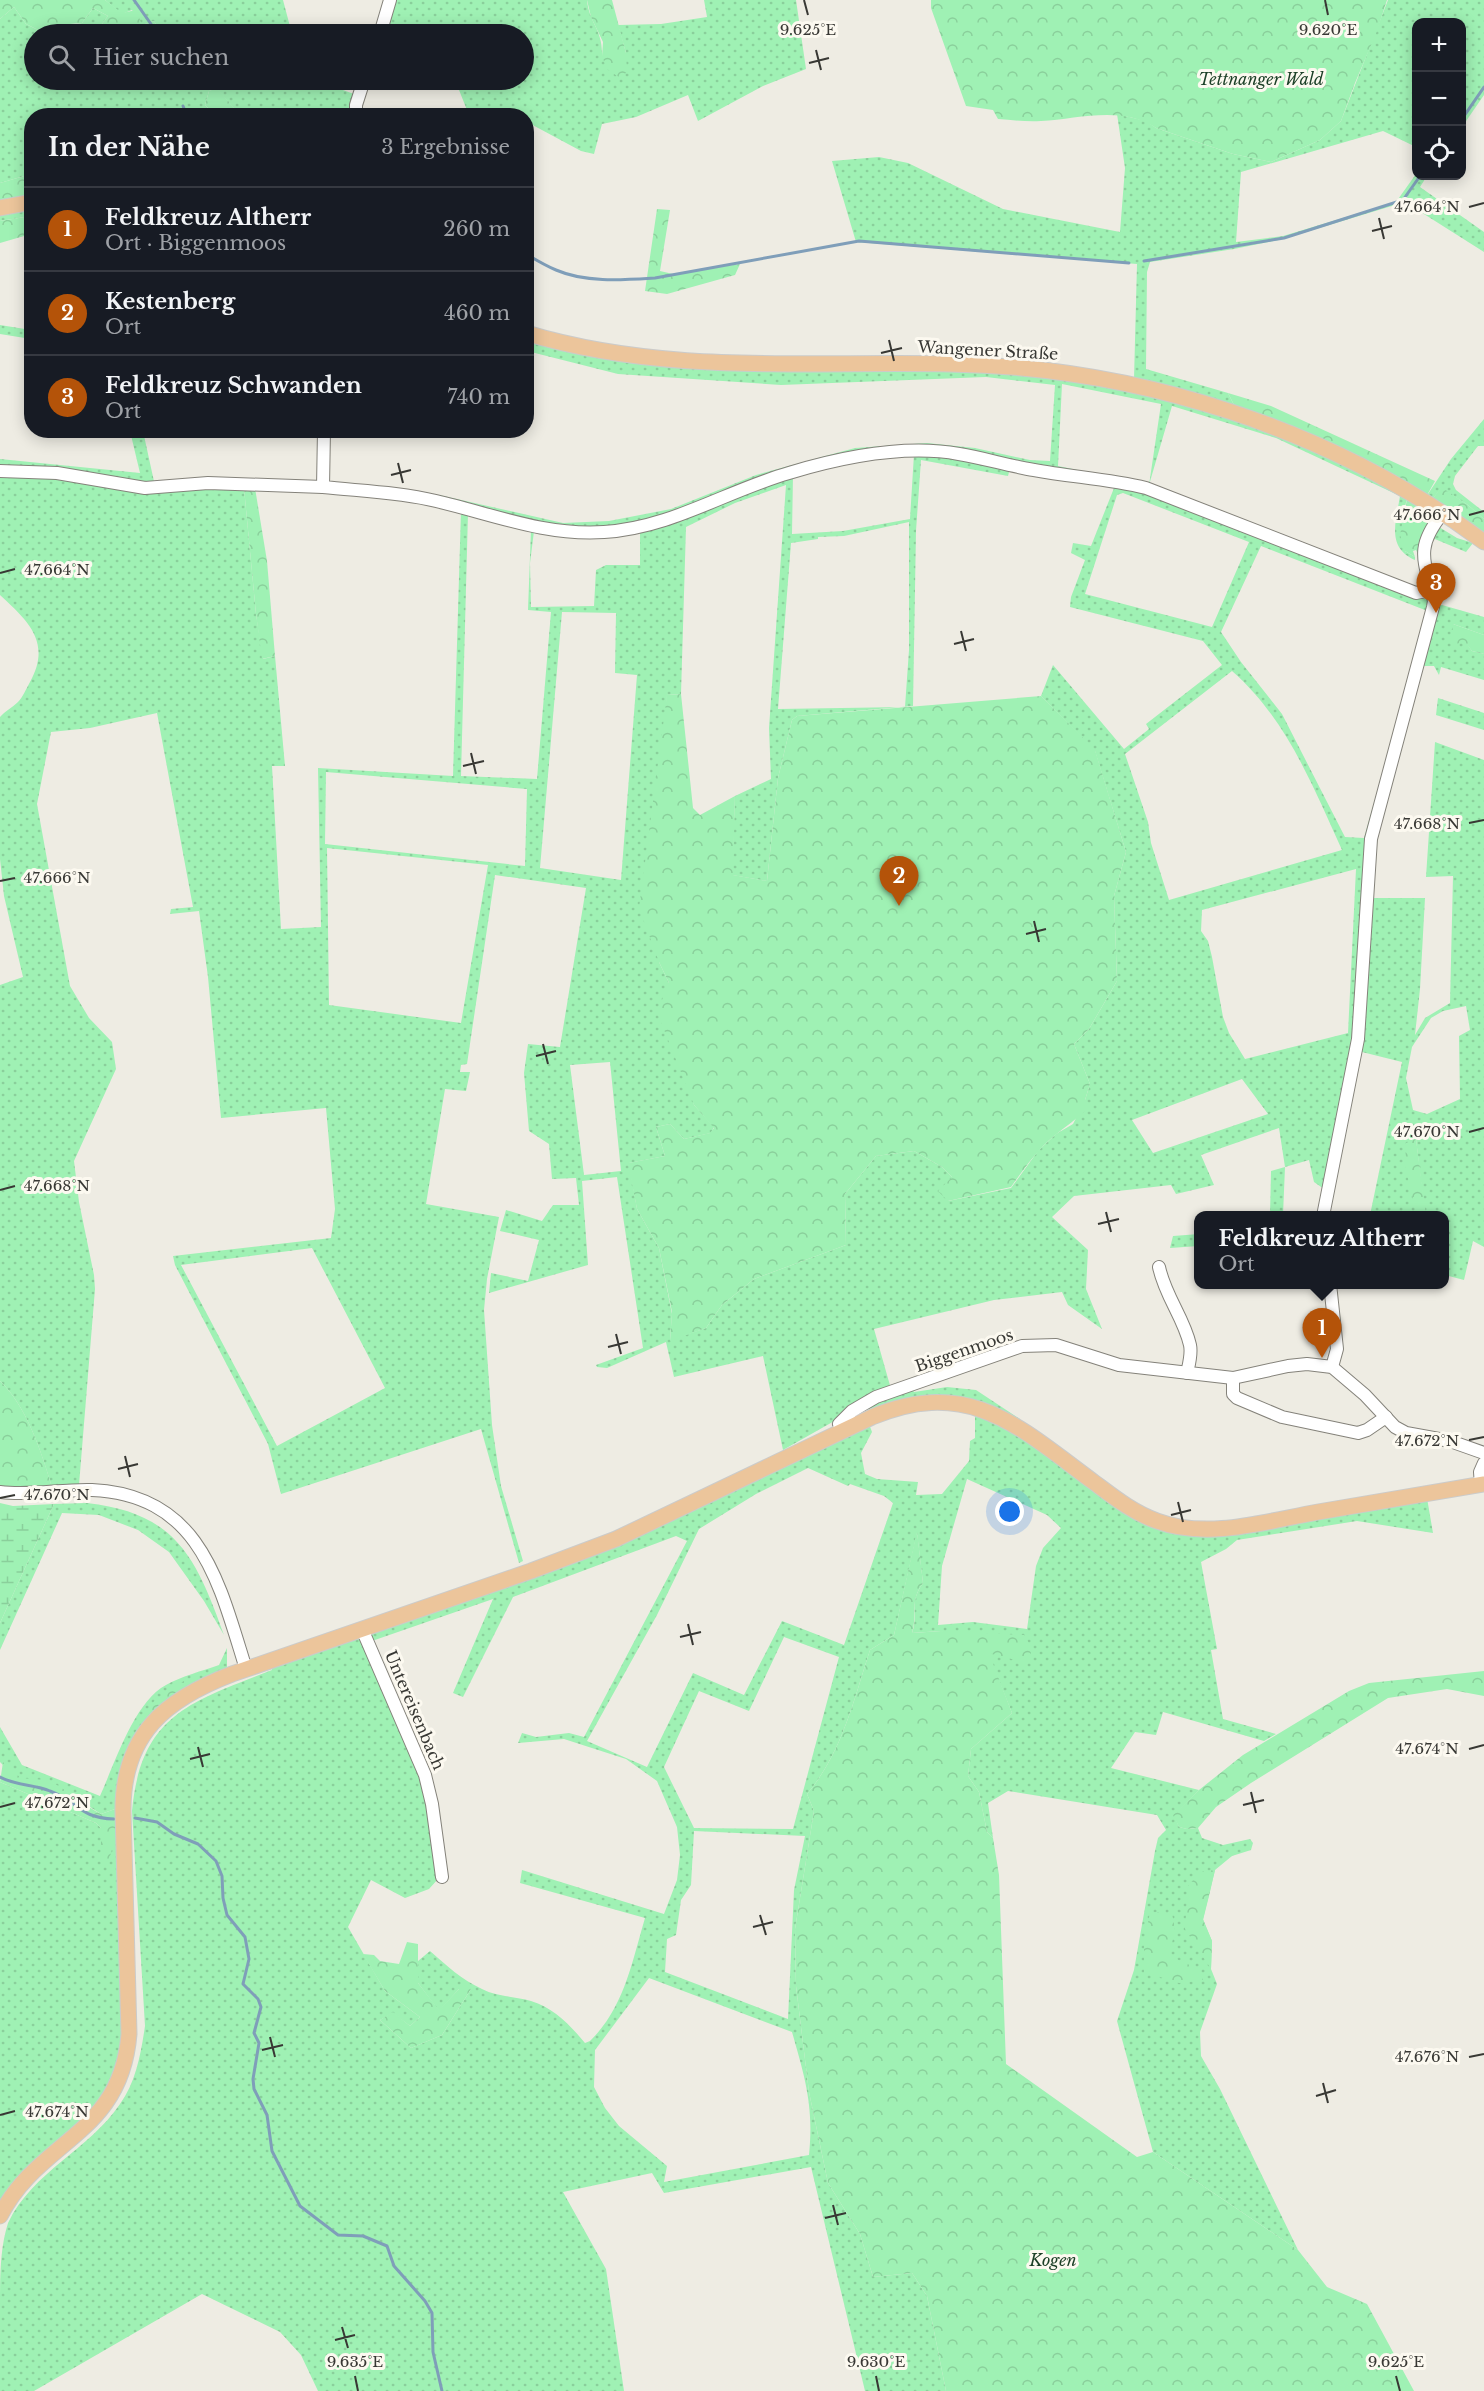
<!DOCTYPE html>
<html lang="de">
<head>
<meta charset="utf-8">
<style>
	:root { --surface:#171b24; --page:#242831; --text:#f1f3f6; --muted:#9ea1a6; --line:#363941; --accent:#b45309 }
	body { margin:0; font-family:"Libre Baskerville",serif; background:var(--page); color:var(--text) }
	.controls { position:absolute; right:18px; top:18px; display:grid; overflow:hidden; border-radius:12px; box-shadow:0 3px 15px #0003 }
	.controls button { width:54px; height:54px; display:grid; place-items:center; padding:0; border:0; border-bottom:2px solid var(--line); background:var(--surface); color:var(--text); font:30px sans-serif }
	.you { position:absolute; left:1010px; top:1512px; width:21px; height:21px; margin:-15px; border:4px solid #fff; border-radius:50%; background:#1a73e8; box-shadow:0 0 0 9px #1a73e833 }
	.badge { display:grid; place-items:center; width:39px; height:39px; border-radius:50%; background:var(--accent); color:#fff; font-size:20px; font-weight:700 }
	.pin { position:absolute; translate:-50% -50px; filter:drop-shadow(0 2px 3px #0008) }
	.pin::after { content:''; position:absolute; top:32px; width:21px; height:18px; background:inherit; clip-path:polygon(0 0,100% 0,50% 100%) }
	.popup { position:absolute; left:1194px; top:1211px; width:255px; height:78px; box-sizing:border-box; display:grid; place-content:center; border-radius:12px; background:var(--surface); filter:drop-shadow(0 2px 4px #0005); font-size:20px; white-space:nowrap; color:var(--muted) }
	.popup b { font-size:22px; color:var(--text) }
	.popup::after { content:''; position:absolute; left:50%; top:100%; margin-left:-12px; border:12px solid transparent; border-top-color:var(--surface) }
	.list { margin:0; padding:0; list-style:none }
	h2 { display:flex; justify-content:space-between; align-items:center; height:78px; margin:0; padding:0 24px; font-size:26px }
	h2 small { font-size:20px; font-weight:400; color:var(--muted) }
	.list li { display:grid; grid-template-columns:39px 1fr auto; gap:18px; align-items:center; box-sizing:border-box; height:84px; padding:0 24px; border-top:2px solid var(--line) }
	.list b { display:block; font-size:22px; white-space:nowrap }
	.list p { margin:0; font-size:20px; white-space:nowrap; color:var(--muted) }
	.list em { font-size:20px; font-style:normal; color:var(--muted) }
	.icon { flex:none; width:33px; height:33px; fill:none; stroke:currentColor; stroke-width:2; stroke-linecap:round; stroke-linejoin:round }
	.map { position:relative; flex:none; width:1484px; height:2391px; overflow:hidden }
	.search { position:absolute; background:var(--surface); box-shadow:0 3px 15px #0003; left:24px; top:24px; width:510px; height:66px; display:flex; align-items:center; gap:15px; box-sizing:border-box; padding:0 21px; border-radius:33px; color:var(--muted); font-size:22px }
	.panel { position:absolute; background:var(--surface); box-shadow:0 3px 15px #0003; left:24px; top:108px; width:510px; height:330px; border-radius:24px }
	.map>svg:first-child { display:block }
</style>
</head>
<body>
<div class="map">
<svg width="1484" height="2391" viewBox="0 0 1484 2391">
	<defs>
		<pattern id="grass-dots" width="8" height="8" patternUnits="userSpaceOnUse" patternTransform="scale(1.5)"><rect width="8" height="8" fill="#9ff1b4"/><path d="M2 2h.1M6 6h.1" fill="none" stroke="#8acf9b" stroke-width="1.8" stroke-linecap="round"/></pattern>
		<pattern id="forest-crowns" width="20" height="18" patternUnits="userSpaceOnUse" patternTransform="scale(1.5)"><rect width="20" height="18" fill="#9ff1b4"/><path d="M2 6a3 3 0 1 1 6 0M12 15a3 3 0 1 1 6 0" fill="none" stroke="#8acf9b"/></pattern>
		<pattern id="wetland-marsh" width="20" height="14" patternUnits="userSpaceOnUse" patternTransform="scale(1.5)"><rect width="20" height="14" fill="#9ff1b4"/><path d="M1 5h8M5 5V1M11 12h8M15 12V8" fill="none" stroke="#8acf9b"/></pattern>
	</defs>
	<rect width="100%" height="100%" fill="#eeece3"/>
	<g fill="url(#grass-dots)" fill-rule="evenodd">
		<path d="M105,0h178l9,34h-131l-7,-13 -12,4 -10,-15 -10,4z"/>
		<path d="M393,0h194c2,23 16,29 15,56l24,-3 -8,-28 43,-1 46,-7 -3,-17h92l10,69 -43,17 -65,35 -10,-26 -52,22 -34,7 -8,30 -13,-3 -54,-29 -1,-6 -57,-1 -14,-35h69v-46h-141z"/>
		<path d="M1388,0h96v95l-22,32v-105h-46v125l-33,-16 -142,41 -5,70 47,-6 113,-34 20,-28v2h11l-7,11 64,45v20l-79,-50 -122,37 -49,10 -84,13 -3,10 -1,97 82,24 7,14 -101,-28 3,-115 -281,-22 -24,-81 47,-4 29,6 95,46 117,23 5,-64 -8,-54 29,7 10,7 77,26 38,8 49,-22 21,-19z"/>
		<path d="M14,7l12,17 12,6 44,-7 11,-15 15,8 -10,13 8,5h-72v46h293l2,5 25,9 -3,15 -16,6h-95l-23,-26 -8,2 -4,14 10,10 -183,1 -1,58 -31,9v-164z"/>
		<path d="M31,208v8l-31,5v-8z"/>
		<path d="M0,325l31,5v9l-31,-5z"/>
		<path d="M527,339l36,11 75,14 74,6 204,-1 101,4 92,13 119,30 101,41 78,42 -4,15 2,37 10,6v3c-29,-13 -19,-38 -15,-64l-124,-58 -104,-32 -23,79 12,-81 -99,-20 -4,82 44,9 -140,-22 -102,2 -154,50 -78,21 -67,4 -126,-31 4,-4 124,28 46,-2 62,-12 85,-34 99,-27 72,-5 48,5 55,12 20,1 5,-76 -69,-8 -205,8 -163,-11 -91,-23z"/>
		<path d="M1484,419v27h-6l-23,30 -2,8 3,6 28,22v7l-16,-14 -27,-17 -9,12 -6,-3 25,-38z"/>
		<path d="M130,431h13l12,55 -155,-17v-10l140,14z"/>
		<path d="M922,453l88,15 -2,8 -87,-16 -5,71 -3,175 -116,10 -5,4 -14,58 -11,103 -35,-6 3,-79 36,-17 -2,-51 17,-243 -51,18 -49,24 -5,167 -14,1 -8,267 10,21 25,122 20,22 -3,6 -27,6 -14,-15 -14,3 9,29 -36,7 8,46 22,39 13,66 -2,26 36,-12 16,-23 32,-26 92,-34 -1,-51 31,-38 38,-5 28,16 10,10 -4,24 63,-13 27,-37 18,-17 17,-10 12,-24 5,-16 -16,-40 15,-15 28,-48 -3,-85 12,-44 -31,-101 -54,-55 12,-31 71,84 25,-20 -3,-5 76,-59 -19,-24 -133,-34 1,-10 14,-37 -14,-7 2,-10 18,3 25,-63 29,8 285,110v11l-169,-66 -40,86 20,30 41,52 63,123 19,1 21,-74 2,1 -20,83 -9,171 -34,170 -10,-7 -5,-22 -24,7 -2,48h-13l1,-44 14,-4 -6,-39 -78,27 13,30 -38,9 -5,-9 -97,11 -22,21 36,33 -2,39 16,40 -34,-24 -6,-13 -68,8 -120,29 17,60 -108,61 -20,-94 -89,21 -8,-35 -59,26 -10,-1 -1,-2 47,-17 -26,-171 -35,4 6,84 -99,28 2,-20 37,8 11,-41 -39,-9 6,-21 36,11 11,-16h26l-3,-27 -24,1 -3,-35 -20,-13 -5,-58 4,-29 32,3 26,-159 -91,-13 -28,189 -6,1 -1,7h10l-4,19 -21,-2 -19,115 73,13 -12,62 -3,31 8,115 9,61 22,75 -4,2 -38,-134 -200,65 -13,-50 -93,-179 -2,-9 158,-18 4,-29 -9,-101 -105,10 -13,-141 -9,-66 -29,3 1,-5 22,-2 -36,-194 -67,15 -39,4 -14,72 33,182 19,32 23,24 4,27 -42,92 5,41 15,73 1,14 -16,196 -27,2c-11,-36 -25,-80 -52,-106v-396l23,-8 -19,-81 -4,-37v-142c5,-6 12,-9 18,-15 5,-5 8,-13 12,-20 22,-40 -2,-61 -30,-87v-121l244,14 12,126 7,45 12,-3 10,110h-13l9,163 40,-2 -3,-159 135,8 8,-265 7,2 -7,263 76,3 14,-167 -23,-2 3,-80 3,1 -4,32 1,44 63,-1 2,-36 10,-5h34v-36l153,-54 -1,59 51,-3 67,-12 4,-65zM1123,493l126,49 -37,85 -127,-33 32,-99zM909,522v128l-4,57 -127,2 13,-166 27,-4v-2l26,-1zM562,612l54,1 -1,60 22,2 -16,205 -81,-12zM1232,671c54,47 81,115 110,179l-173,50 -18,-57 -3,-21 -23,-68zM326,772l201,17 -2,77 -200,-22zM327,848l161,17 -27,158 -132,-18zM1356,869l-8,164 -103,26 -16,-26 -6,-16 -11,-60 -4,-16 -7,-10 1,-21zM610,1062l11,109 -37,4 -14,-110zM1242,1079l26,35 -115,39 -21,-33zM312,1248l73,140 -108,58 -96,-181z"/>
		<path d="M1439,527l18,11 16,5 -7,9 -36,-15z"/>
		<path d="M1442,605l42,12v18l-31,-11 19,27 12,3v26l-43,-13 -2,8 -5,-9h-11l14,-60z"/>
		<path d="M1438,698l46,15v17l-48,-15z"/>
		<path d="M1435,742l49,18v487l-11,-6 -9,39 -19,-5v-59l-20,-1 -9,-76 1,76h-47l32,-153 -44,-11 12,-153h55l-5,91 -5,46 10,-17 25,-15 3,-127 -27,1zM1466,1006l4,24 -11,6 1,63 -33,15 -14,-4 -7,-32 6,-31 19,-29 12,-7z"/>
		<path d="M1199,1234v12l-29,2 3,-12z"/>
		<path d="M947,1387l29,3 44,29 -4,4 -64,-25 -106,27 18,-18 48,-18 2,3z"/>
		<path d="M975,1412l14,6 197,115 241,-35 6,35 -76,-12 -120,19 -11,9 -25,13 16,87 -6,1 12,69 53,15 -12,7 -101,-29 -7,23 -21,-3 -24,36 88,22 -25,25 5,12 8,2 11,-1 4,10 21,7 27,-6 3,4 -2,7 -19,6 -17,14 -6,26 -6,24 9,21 -1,28 6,15 -17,48 1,24 19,33 78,161 -145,-98 -36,-131 17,-51 21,-119 3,-13 8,-8 -9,-15 -149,-24 -20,12 5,35 -6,-6 -8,-40 -11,-16 3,-27 41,-36 -24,-60 -47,-22 -29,2c7,-20 -4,-29 11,-50l-6,-50 -23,102 -24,15c-16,49 -28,103 -63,144l7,17 -19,118 1,57 13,106 19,91 32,51 13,43 39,-4 15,23 19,95h-81l-54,-224 -147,26 -12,-20 -89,19 43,77 18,122h-306l-17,-36 -21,-23 -78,-38 -168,97h-34c0,-29 0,-58 0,-87 0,-27 0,-56 8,-81 25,-52 81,-73 112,-119 16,-22 21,-51 25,-78l-13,-215c9,-97 59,-109 140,-141l-1,-5 86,-29 4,2 56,123 14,50 7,68 -9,10 -24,9 -34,-18 -23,47 37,64 35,26 -10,9 -17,-13 -13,7 31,28 31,-13 29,-46h-12l-20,22 -21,-28v-22l12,-10c16,14 32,29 52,38 15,8 33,7 49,12 23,7 39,24 54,42l5,-2c34,-33 42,-79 55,-123l-125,-35 2,-13 142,44 13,-34 3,-25 -3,-28 -20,-46 -31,-22 -62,-20 -46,4 4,-10 14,4 33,-4 15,4 103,-196 -11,-5 -163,61 -50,100 -10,-4 40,-94 -121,42 -4,-8 139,-49 362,-160 3,8 -11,21 4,21 12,5 41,3 -2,13 26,-1 27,-33 1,-20 5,-3zM808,1468l40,18 2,-2 34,12 9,7 -49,142 -62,-24 -38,74 -51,-22 -46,94 -60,-26 70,-126 42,-86 57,-35zM967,1479l80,36 14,13 -18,20 -7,18 -9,63 -54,-7 -35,3 4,-59zM784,1637l55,20 -46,172 -99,-1 -30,-61 35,-76 50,20zM694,1831l111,5 -11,54 -6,129 -123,-47 2,-33 9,-4 5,-35 10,-15zM649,1978l143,54c13,46 22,74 17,123l-145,27 3,-16 -48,-40 -14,-18 -11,-21 1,-37z"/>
		<path d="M87,1503c89,10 109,54 137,132l-20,-34 -35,-49 -31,-22 -39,-15 -37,-2 -62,137v-27l54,-119z"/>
		<path d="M227,1648v22l-75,47 -34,94 -3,-2 -14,5 -47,-30 -32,-5 -10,-5 -12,-12v-35l22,38 78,31c15,-33 34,-94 66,-111 16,-9 36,-14 53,-20z"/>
		<path d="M0,1782l96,41 5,5v38l18,-42 5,198 -4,37 -18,41 -102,106z"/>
	</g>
	<g fill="url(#forest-crowns)">
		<path d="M0,0h105l17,13 14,-3 6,15 12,-4 7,13h-55l-8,-5 10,-13 -15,-8 -11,15 -12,1 -6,8 -26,-2 -12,-6 -12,-17 -14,12z"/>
		<path d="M587,0h25l14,53 1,19 -7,6 -13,-9 -5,-13 1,-14 -12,-25z"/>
		<path d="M931,0h456l-10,31 -22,52 -14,38 -21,19 -49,22 -38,-8 -77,-26c-34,-23 -78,-9 -115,-7 -14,1 -29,-1 -43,-2l-5,-9 -27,-4 -35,-98z"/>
		<path d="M217,88l23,27h-25l-10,-10 4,-14z"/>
		<path d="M31,174v23l-31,5v-19z"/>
		<path d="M657,209l13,1 -10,61 13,3 67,-10 -5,11 -68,19 -22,-3z"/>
		<path d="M31,216v18l-31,9v-22z"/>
		<path d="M1228,393l43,13 164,75 -9,16 -191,-90z"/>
		<path d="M1441,487l27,18 16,14v17l-52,-36z"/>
		<path d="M244,488h11l12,73 8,95 -13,3 -6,-45z"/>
		<path d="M1407,499l20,14 3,4 -9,36 -3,1 -2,-4 -3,1 2,6 -10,-6 -5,-16z"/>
		<path d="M1453,624l31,11v19l-12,-3 -8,-10 -9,4 -6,-3z"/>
		<path d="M681,694l12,114 7,7 35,-19 -2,79 34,6 11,-103 14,-58 5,-4 244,-20 54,54 31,102 -12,44 3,85 -28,48 -15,15 16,40 -5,16 3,8c-11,11 -22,18 -34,28 -17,14 -30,33 -43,51l-63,14 -10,-10 14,-14 -10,-10 -28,-16 -38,5 -31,38 1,51 -92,34 -32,26 -16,23 -36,13 2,-29 -13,-64 -22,-39 -9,-46 37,-7 -9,-29 14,-3 14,15 26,-6 4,-5 -20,-23 -37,-93 12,-29 -10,-21 -20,-54 28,-213z"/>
		<path d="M1416,1139l10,76h-9l-12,-49 1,-23z"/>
		<path d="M0,1381c27,26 41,70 52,106h-52z"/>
		<path d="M917,1531l6,52c-14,19 -5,31 -11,50l29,-2 83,4 6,10 1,12 -5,6 -37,-10 23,60 -41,36 -3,27 11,16 8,40 6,6 6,37 7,189 131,93 16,-5 145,98 29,37 40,17 47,87h-468l-19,-95 -15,-23 -39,4 -13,-43 -32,-51 -19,-91 -13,-106 -1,-57 19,-118 -7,-17c35,-41 47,-95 63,-144l24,-15z"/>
		<path d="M1484,1671v25l-37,-7 -59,9 -137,85 -35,24 -18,21 -11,1 -8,-2 -6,-12 26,-25 44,-35 106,-64 20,-8z"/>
		<path d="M184,1681l5,1 -1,5 -36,30h-9l12,-17z"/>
		<path d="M3,1762c21,27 31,10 54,23 15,9 28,21 44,29l14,-5 4,15 -10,36 -8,7v-39l-5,-5 -96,-41z"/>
		<path d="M1215,1870l-12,49 9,22 -1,28 -26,-40 3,-43 12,-14z"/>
		<path d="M1150,1912l22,1 3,17 -6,26c13,6 29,9 34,24l-24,3 -35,-11v-28z"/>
		<path d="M407,1942l11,2v39l21,27 20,-21 8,-4 4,4 -29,46 -31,13 -31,-28 13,-8 17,14 10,-9 -35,-26 -22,-37 11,1 6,6 19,3z"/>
	</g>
	<path fill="url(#wetland-marsh)" d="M0,1503l13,3 41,-2 -54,119z"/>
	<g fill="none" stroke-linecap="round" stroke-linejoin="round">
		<g stroke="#7f9eb9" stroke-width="3">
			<path d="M134,0l24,34"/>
			<path d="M183,106l4,10"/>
			<path d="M1462,119l22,-32"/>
			<path d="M526,254c10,6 20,12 30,16 30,13 67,10 99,8l204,-37 270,22"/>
			<path d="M1144,261l140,-23 119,-38 17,-24"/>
			<path d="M0,1777c16,9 34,7 50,14 29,11 29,27 64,28"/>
			<path d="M135,1818l22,4 17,12 24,10 18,17 6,15 1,22 4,17 18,22 4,22 -6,25 15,15 3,8 -7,26 5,10 -6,36 1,10 13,26 5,36 28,55 38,29 25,1 24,10 7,20 31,35 7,12 1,39 9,39"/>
		</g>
		<defs>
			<g id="minor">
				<path d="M380,34l10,-34"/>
				<path d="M356,116v-11l8,-25"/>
				<path d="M324,430l-1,57c37,4 76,5 113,14 56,13 109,35 168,31 67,-4 122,-41 185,-59 53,-16 115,-29 170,-19 25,4 50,12 75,16 38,7 75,9 112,18l270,105 15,-3"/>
				<path d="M0,471l57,2 88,15 63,-5 115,4"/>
				<path d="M1323,1216l35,-177 13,-200 62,-232 1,-6c-9,-40 -20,-52 8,-87"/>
				<path d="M1159,1267c6,29 25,51 31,78 2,9 -1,19 -3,28"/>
				<path d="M1330,1284l7,65 -5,18"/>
				<path d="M1233,1378v16l4,4 45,19 76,16 9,-3 19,-13"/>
				<path d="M843,1431l-4,-7 13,-13 24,-14 146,-51 34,-1 63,20 114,13 55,-12 19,-2 25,3 33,28 30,32 11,6 44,8 34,12"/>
				<path d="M1481,1485l-1,-13 4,-9"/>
				<path d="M0,1492c31,4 61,-3 92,-2 109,5 127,93 154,179"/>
				<path d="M362,1629l63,146 7,29 10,73"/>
			</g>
			<g id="major">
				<path d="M0,208l32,-6"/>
				<path d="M526,333c139,42 281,28 424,31 189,3 382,65 534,178"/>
				<path d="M0,2216c39,-77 121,-80 129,-182l-6,-224c0,-76 43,-111 109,-136l299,-103 85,-32 256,-122c98,-41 148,11 223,66 20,15 39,30 62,38 51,19 110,0 161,-9 56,-9 111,-19 166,-28"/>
			</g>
		</defs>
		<use href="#minor" stroke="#84827a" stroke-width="14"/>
		<use href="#major" stroke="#cbcbca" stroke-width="17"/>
		<use href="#minor" stroke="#fff" stroke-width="12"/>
		<use href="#major" stroke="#ecc59b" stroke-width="15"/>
	</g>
	<path fill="none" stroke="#383834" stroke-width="2" d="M804,0l4,15M1325,0l3,15M816,50l5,20M809,63l20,-5M1469,207l15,-4M1379,218l5,21M1372,231l20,-5M889,340l5,21M881,353l21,-5M398,463l5,20M391,475l20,-5M1469,515l15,-4M0,573l15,-4M961,631l5,20M954,644l20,-5M471,753l5,21M463,766l21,-5M1469,823l15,-3M0,881l15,-3M1034,921l5,21M1026,934l20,-5M543,1044l5,20M536,1056l20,-5M1469,1132l15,-4M0,1190l15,-4M1106,1212l5,20M1098,1224l21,-5M616,1334l5,20M608,1347l20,-5M1469,1440l15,-3M125,1456l5,21M118,1469l20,-5M0,1498l15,-3M1178,1502l5,20M1171,1515l20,-5M688,1624l5,21M680,1637l21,-5M198,1747l5,20M1469,1749l15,-4M190,1759l20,-5M1251,1792l5,21M1243,1805l21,-5M0,1807l15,-4M760,1915l6,20M753,1927l20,-5M270,2037l5,20M262,2050l21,-5M1469,2057l15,-3M1323,2083l5,20M1316,2096l20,-6M0,2115l15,-4M833,2205l5,20M825,2218l21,-5M342,2327l6,21M335,2340l20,-5M355,2376l3,15M876,2376l3,15M1396,2376l4,15"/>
	<g text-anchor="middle" stroke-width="6" stroke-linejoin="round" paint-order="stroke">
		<g font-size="16" font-style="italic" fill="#1c4027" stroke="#fcf9f0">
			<text x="1261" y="85">Tettnanger Wald</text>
			<text x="1053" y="2266">Kogen</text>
		</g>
		<g font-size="16" fill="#383834" stroke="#fcf9f0">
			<text transform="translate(988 350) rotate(3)" y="6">Wangener Straße</text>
			<text transform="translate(964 1350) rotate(-19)" y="6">Biggenmoos</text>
			<text transform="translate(415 1710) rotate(67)" y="6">Untereisenbach</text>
		</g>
	</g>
	<g font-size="15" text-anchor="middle" fill="#383834" stroke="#fcf9f0" stroke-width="6" stroke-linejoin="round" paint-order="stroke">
		<text x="808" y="35">9.625°E</text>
		<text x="1328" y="35">9.620°E</text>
		<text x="1427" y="212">47.664°N</text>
		<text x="1427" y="520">47.666°N</text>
		<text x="57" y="575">47.664°N</text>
		<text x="1427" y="829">47.668°N</text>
		<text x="57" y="883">47.666°N</text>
		<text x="1427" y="1137">47.670°N</text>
		<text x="57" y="1191">47.668°N</text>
		<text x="1427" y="1446">47.672°N</text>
		<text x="57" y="1500">47.670°N</text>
		<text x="1427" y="1754">47.674°N</text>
		<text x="57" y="1808">47.672°N</text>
		<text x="1427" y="2062">47.676°N</text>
		<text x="57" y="2117">47.674°N</text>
		<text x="355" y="2367">9.635°E</text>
		<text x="876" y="2367">9.630°E</text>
		<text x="1396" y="2367">9.625°E</text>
	</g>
</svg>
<div class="controls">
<button>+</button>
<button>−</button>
<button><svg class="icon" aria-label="locate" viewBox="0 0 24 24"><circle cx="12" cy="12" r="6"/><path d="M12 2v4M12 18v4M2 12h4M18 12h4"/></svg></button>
</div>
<div class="you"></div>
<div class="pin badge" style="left:1322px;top:1358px">1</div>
<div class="popup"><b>Feldkreuz Altherr</b>Ort</div>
<div class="pin badge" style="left:899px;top:906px">2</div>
<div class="pin badge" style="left:1436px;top:613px">3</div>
<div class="search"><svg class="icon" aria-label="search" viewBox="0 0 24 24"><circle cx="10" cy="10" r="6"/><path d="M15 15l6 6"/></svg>Hier suchen</div>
<section class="panel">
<h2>In der Nähe<small>3 Ergebnisse</small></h2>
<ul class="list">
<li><span class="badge">1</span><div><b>Feldkreuz Altherr</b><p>Ort · Biggenmoos</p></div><em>260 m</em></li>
<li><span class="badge">2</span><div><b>Kestenberg</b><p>Ort</p></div><em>460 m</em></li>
<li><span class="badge">3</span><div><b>Feldkreuz Schwanden</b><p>Ort</p></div><em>740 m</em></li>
</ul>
</section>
</div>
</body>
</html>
